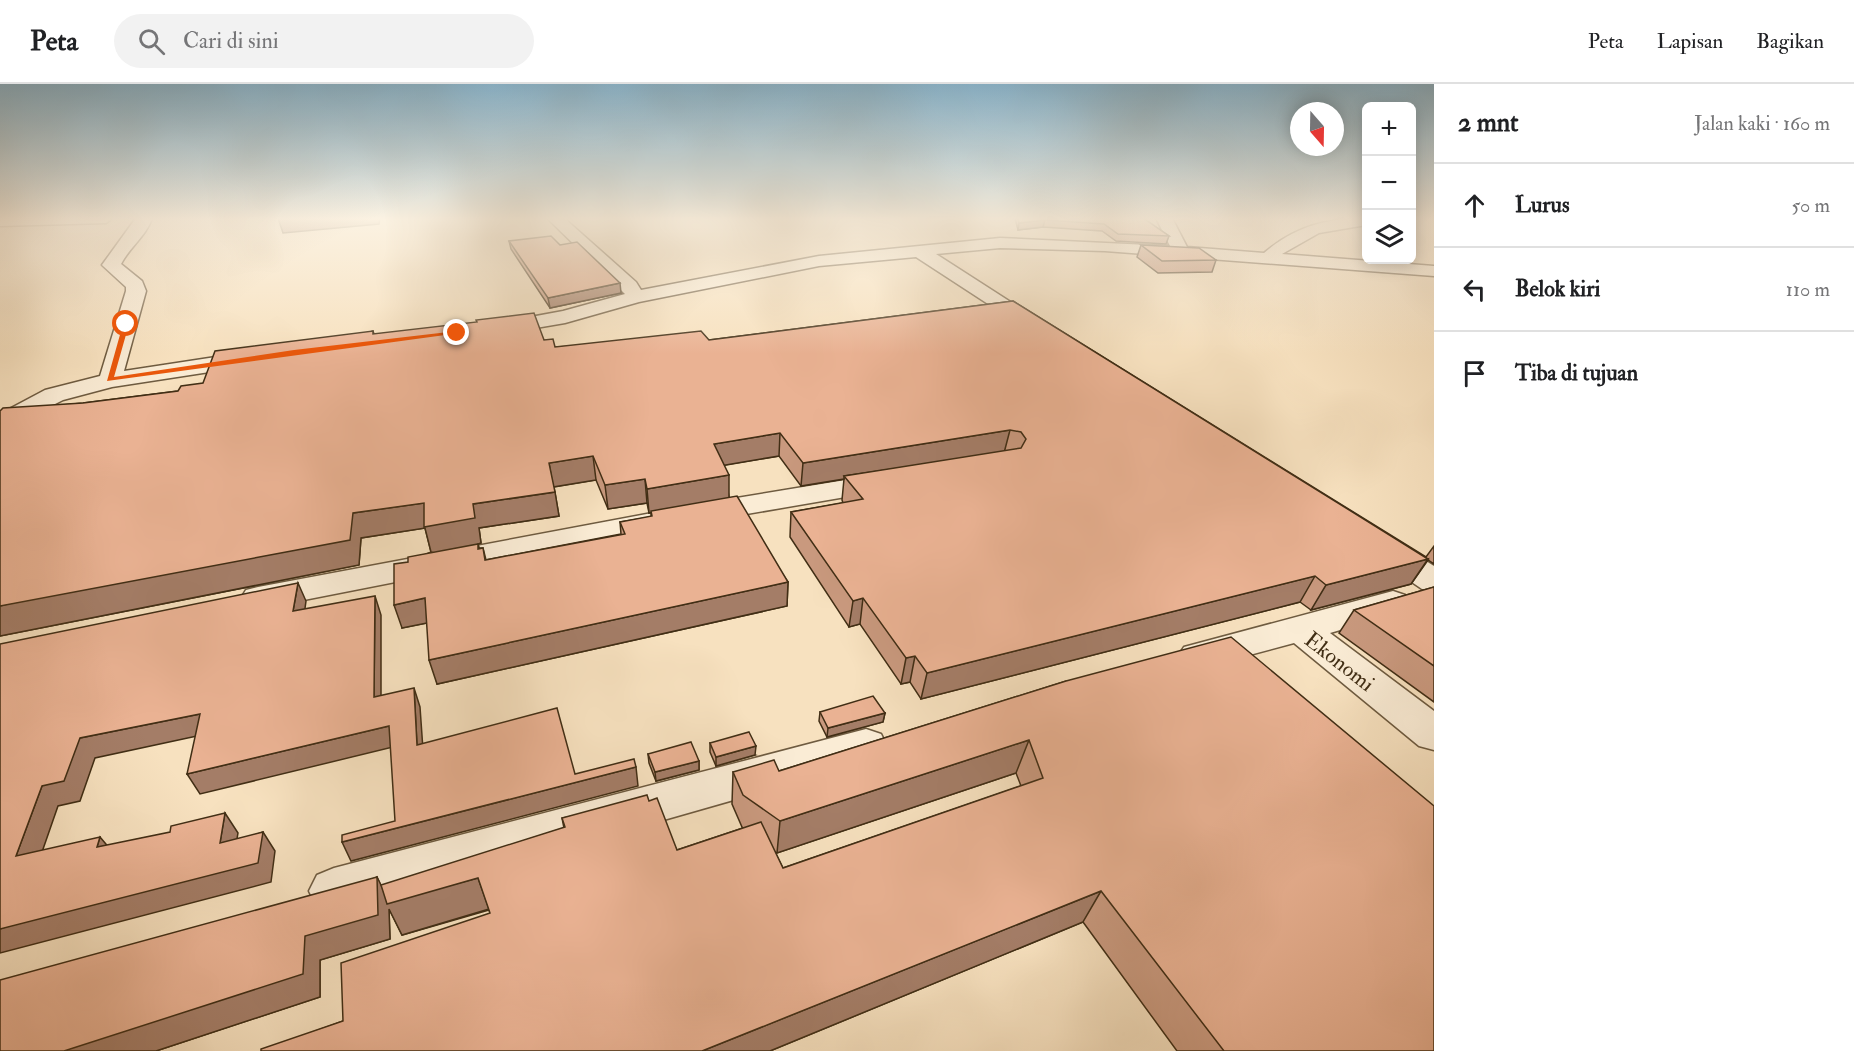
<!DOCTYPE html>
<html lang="id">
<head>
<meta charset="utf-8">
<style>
	:root { --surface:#fff; --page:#f2f2f2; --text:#202124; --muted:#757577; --line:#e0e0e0 }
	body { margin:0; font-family:"IM FELL Double Pica",serif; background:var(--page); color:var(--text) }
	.controls { position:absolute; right:18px; top:18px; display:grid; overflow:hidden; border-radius:9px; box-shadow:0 3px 15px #0003 }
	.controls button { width:54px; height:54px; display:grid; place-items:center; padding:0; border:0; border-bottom:2px solid var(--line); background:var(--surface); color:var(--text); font:30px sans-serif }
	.compass { position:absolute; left:1290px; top:18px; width:54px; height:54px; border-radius:50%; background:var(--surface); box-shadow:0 3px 15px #0003; rotate:160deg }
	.stop { position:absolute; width:18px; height:18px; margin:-14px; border:4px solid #ea580c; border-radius:50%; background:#fff }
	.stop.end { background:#ea580c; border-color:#fff; box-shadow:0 2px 6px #0008 }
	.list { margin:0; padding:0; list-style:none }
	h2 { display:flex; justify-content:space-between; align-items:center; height:78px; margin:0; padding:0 24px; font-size:26px }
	h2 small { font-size:20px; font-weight:400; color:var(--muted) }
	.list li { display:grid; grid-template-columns:39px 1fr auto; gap:18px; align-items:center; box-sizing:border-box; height:84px; padding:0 24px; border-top:2px solid var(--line) }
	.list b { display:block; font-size:22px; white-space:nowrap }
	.list em { font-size:20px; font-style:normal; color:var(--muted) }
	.icon { flex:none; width:33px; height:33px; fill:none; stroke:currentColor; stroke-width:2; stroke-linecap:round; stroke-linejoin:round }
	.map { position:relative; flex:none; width:1434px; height:967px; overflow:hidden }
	header { display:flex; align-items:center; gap:36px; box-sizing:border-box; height:84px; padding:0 30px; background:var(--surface); border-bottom:2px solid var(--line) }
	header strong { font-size:28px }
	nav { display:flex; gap:33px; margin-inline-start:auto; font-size:21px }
	.search { width:420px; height:54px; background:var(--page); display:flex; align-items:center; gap:15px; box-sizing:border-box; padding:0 21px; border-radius:33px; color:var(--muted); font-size:22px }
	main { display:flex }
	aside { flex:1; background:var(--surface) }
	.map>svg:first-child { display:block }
</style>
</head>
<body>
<header>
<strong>Peta</strong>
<div class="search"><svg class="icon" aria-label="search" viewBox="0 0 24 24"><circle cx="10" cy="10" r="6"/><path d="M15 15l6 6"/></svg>Cari di sini</div>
<nav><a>Peta</a><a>Lapisan</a><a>Bagikan</a></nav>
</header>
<main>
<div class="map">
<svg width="1434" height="967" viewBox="0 0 1434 967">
	<rect width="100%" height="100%" fill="#f7e1bf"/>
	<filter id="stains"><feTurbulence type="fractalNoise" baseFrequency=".00333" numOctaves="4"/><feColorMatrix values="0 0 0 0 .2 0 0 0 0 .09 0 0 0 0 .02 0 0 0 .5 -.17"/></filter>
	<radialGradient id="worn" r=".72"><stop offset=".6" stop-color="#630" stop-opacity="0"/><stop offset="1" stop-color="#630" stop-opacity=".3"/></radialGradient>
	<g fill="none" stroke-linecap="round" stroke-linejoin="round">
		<defs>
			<g id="minor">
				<path d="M0,134h113l-7,5 -106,3z"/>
				<path d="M136,134h16c-5,17 -23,30 -31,46l21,17 4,10 -22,80 131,-20 8,2 3,5 -3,5 -8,2 -143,22 -49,13 -63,32v-18l45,-24 55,-14 26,-85v-4l-24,-22z"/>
				<path d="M547,134h17l72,64 5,8 178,-34 181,-18 170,8 -14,-28h16l15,29 77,6c30,-26 63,-35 102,-35v7l-47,8 -37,21 152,12v10l-329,-25 -105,-3 -64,6 109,70 3,4 -3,4h-14l-115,-75 -97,9 -180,36 -74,21 -71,12 -7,-2 -4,-4 4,-4 76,-14 62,-17z"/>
				<path d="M888,389l10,3 4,6 -4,6 -198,34 -442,87 -12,-3 -5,-8 5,-8 12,-3 442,-83z"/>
				<path d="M1383,454l11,3 40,25v26l-12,-3 -50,-34 -5,-7 5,-7z"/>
				<path d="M1393,507l12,4 5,8 -5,8 -75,22 104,78v39l-15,-4 -125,-103 -97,26 -13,-4 -6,-9 6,-9z"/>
				<path d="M866,645l15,5 6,12 -6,12 -547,156 -17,-7 -8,-16 8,-16 17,-7z"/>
			</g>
		</defs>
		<use href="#minor" stroke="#6e5b40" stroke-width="3"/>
		<use href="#minor" fill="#faecd5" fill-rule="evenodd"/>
	</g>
	<g fill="#c9997e" stroke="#412e15" stroke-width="1.5" fill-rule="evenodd">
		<path d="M1015,134h128l26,18 -3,8 -50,-3 -14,-10 -59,-4 -25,3z"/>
		<path d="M509,157l51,4 61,48 -71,15 -39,-59z"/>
		<path d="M1141,161l75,15 -4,12 -54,1 -21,-16z"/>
		<path d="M1013,217l413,256 8,-11v18l-6,-4 -17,24 -100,26 -11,-8 -379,97 -11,-17 -9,2 -41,-60 -11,3 -59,-90 1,-25 52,-9 -1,-3 2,-21 -43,7 -22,-30 -55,9 5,32 59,85 -1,24 -350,78 -10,-61 -25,5 6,-66 23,-10 -6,-24 -64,10 -2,27 -359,71v-225l83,-8 95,-12 195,-60 1,3 170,6 11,7 154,-7zM596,396l12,29 39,-6 2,10 2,-1v5l-31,5 1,12 -135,26 -3,-12h-4l-1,-4 3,-1 -2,-15 80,-12 -5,-29z"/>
		<path d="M1434,503v115l-95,-69 15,-23z"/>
		<path d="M1066,597l368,370h-257l-94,-129 -313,129h-509l82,-30 147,-108 -1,-3 -87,25 -13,-26 1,30 -70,21v37l-164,54h-156l377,-174 4,9 183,-58 -2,-10 87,-17 28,49 66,-22 -1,-1 -10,-23 1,-32 46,-1zM1016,689l5,13 -238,82 -8,-16 2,1z"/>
		<path d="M820,628l65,1 -2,9 -56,15 -8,-16z"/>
		<path d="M710,659l45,12 -39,11 -6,-14z"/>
		<path d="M648,670l51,7v9l-43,11 -7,-18z"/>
	</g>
	<g fill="#a47d67" stroke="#412e15" stroke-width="1.5">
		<path d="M278,134h102l-1,6 -96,9z"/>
		<path d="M1045,136l-2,7 -25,3 1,-7z"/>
		<path d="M620,199l1,10 -71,15 -2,-10z"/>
		<path d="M1010,346l-6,23 -160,23v3l-43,7 2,-23z"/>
		<path d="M780,349l-1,23 -65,11v-23z"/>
		<path d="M593,372l3,24 -43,7 -4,-24z"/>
		<path d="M729,391v24l-80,14 -2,-24z"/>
		<path d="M645,395l2,24 -39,6 -3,-24z"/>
		<path d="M555,408l4,24 -80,12 2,15 -3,1 5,23 -52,-15 -6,-24 -64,10 -2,27 -359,71v-30l353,-93 71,-10 49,1z"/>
		<path d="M1428,475l-17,25 -100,26 15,-25z"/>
		<path d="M1315,492l-15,26 -379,97 6,-26z"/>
		<path d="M788,498l-1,24 -350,78 -8,-24z"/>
		<path d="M298,499l8,18 -4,29 -9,-19z"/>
		<path d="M375,512l6,19v101l-7,-19z"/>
		<path d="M425,514l7,24 -30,6 -8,-23z"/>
		<path d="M863,514l-3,26 -11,3 4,-26z"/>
		<path d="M915,572l-5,26 -9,2 5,-26z"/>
		<path d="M414,604l6,19 4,57 -7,-19z"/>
		<path d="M885,629l-2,9 -56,15 1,-9z"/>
		<path d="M200,630l11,19 -116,25 -15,43 -22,5 -24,69 -18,-19 26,-70 38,-48z"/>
		<path d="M389,642l8,20 -197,48 -13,-20z"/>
		<path d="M1029,656l-13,33 -239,80 3,-32z"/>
		<path d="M756,662l-1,9 -39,11v-9z"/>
		<path d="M699,677v9l-43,11 -1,-9z"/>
		<path d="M636,683l2,19 -287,75 -9,-19z"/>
		<path d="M225,729l13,20 -5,29 -13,-19z"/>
		<path d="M263,748l12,19 -4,31 -271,71v-24z"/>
		<path d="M100,753l16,19 -19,-9z"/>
		<path d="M377,793l12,24 89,-23 11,31 -87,26 -13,-26 1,30 -70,21v37l-164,54h-92l241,-115z"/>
		<path d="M1101,807l-18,31 -313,129h-68z"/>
	</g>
	<g fill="#eab293" stroke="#412e15" stroke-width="1.5">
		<path d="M1018,134h125l26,18 -51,-2 -14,-10 -59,-4 -26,3z"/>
		<path d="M551,152l9,9 17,-3 43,41 -72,15 -39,-57z"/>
		<path d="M1141,161l58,3 17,12 -54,1z"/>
		<path d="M1013,217l415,258 -102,26 -11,-9 -388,97 -12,-17 -9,2 -43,-60 -10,3 -62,-89 72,-13 -19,-23 177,-28 5,-9 -5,-7 -11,-2 -207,33 -23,-30 -66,11 15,31 -82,14 -2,-10 -40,6 -12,-29 -44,7 6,29 -82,12 2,14 -51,9v-24l-71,10 -3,27 -350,66v-195l3,-3 80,-5 95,-12 3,-5 22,-3 12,-32 158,-20v3l104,-12 -1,-2 58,-7 10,27 9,-1 2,8 146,-16 8,9z"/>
		<path d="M737,412l51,86 -359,78 -4,-62 -31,7v-41l14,-2v-5l70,-13v5l5,-1 2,12 140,-26 -5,-12 32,-6 -1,-5z"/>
		<path d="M298,499l-5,28 82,-15 -1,101 40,-9 3,57 140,-37 18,66 59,-15 2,8 -294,75v-7l53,-14 -6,-95 -202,48 13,-60 -120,24 -16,43 -22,5 -26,70 84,-19 -3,10 73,-15 1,-6 54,-13 -5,30 43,-11 -5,31 -258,66v-285z"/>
		<path d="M1434,503v79l-80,-56z"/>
		<path d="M1231,553l203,169v245h-210l-123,-160 -399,160h-441v-2l82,-28 -2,-58 149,-50 -12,-35 -91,26 -6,-19 184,-58 -3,-9 85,-23 2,6 8,-3 20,52 84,-28 22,46 260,-90 -14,-38 -249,81 -37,-26 -10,-23 41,-12 5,11 287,-90z"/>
		<path d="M873,612l12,17 -57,15 -8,-16z"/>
		<path d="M749,648l7,14 -40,11 -6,-14z"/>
		<path d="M691,658l8,19 -44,11 -7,-18z"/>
		<path d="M377,793l1,38 -73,21 -2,38 -239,77h-64v-71z"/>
	</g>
	<linearGradient id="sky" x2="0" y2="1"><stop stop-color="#8ab8d2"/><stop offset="0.5" stop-color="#fbf2e2"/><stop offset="1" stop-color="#fbf2e2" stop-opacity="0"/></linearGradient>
	<rect width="1434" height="270" fill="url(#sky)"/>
	<path fill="#ea580c" d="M126,238l3,2 -15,53 180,-27 163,-19 3,2 -353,48 16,-57z"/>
	<g text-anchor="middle" stroke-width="5" stroke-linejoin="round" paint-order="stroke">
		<g font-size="22" fill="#412e15" stroke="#faecd5">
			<text transform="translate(1340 577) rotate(38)" y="8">Ekonomi</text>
		</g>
	</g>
	<rect width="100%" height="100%" filter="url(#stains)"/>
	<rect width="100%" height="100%" fill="url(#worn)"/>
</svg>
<div class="controls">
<button>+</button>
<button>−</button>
<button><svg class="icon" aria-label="layers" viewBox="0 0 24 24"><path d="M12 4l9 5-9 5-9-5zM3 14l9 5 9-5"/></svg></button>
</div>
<svg class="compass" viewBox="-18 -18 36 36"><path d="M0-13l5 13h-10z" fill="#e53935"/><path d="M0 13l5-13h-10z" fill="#757577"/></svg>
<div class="stop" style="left:126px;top:240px"></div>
<div class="stop end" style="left:457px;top:249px"></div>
</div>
<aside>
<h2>2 mnt<small>Jalan kaki · 160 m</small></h2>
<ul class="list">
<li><svg class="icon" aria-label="ahead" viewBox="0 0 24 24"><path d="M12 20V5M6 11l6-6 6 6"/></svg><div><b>Lurus</b></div><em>50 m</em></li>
<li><svg class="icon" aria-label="left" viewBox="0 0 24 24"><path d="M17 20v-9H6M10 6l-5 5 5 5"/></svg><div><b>Belok kiri</b></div><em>110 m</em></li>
<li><svg class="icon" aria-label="arrive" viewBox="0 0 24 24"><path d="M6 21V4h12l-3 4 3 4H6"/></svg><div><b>Tiba di tujuan</b></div></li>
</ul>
</aside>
</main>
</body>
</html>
